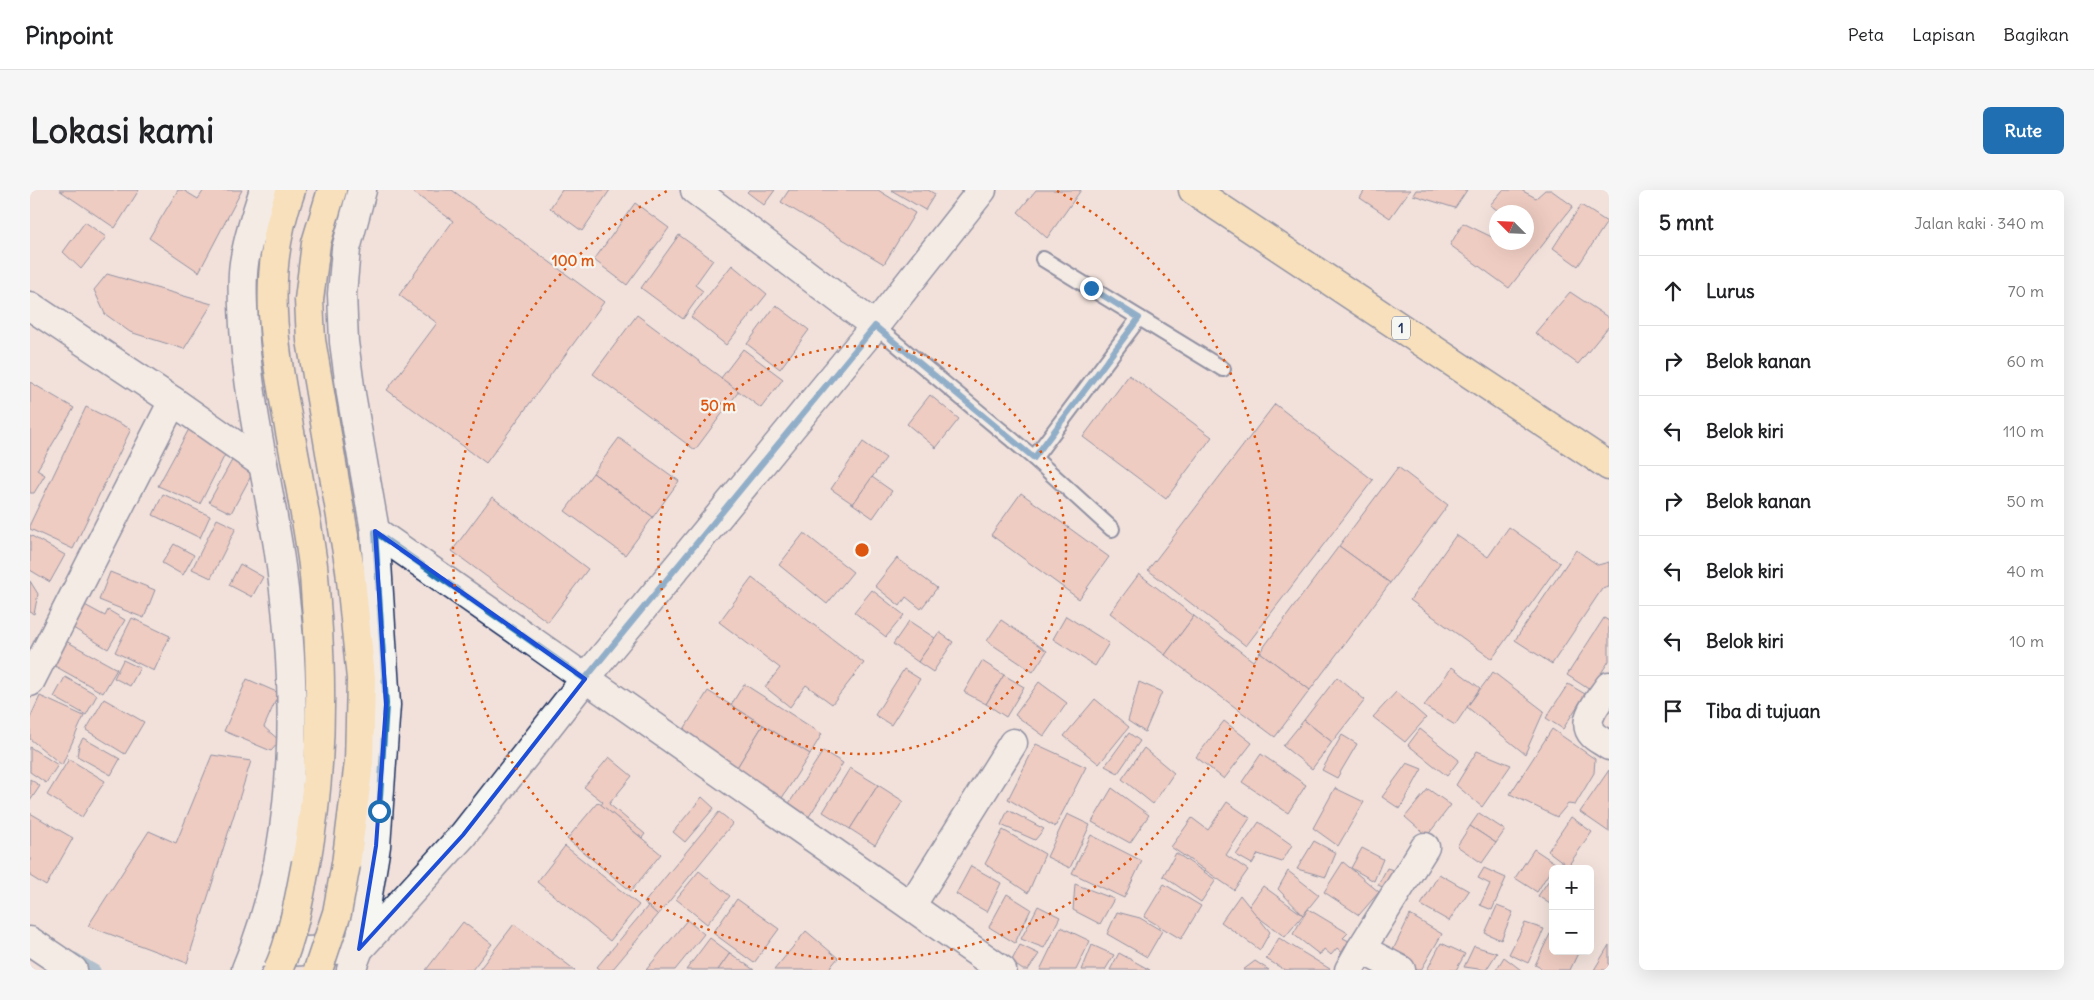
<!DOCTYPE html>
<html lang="id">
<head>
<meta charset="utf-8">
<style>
	:root { --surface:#fff; --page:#f6f6f6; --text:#202124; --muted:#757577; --line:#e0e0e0; --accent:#1f6fb2 }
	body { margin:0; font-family:Delius,sans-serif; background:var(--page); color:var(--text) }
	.controls { position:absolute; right:15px; bottom:15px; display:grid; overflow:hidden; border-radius:8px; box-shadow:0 5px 20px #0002 }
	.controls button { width:45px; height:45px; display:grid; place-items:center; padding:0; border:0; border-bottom:1px solid var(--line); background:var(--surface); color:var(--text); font:25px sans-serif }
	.compass { position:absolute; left:1459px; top:15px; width:45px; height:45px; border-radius:50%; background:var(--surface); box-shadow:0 5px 20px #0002; rotate:294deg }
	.stop { position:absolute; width:15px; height:15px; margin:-11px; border:4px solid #1f6fb2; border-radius:50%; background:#fff }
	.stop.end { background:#1f6fb2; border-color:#fff; box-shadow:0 1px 5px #0008 }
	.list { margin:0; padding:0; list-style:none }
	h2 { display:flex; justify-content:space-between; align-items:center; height:65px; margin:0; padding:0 20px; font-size:21px }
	h2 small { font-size:16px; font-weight:400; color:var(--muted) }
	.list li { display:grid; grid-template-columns:32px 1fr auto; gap:15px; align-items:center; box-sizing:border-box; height:70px; padding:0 20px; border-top:1px solid var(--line) }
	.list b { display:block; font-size:19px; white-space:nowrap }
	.list em { font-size:16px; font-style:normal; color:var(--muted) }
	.icon { flex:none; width:28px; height:28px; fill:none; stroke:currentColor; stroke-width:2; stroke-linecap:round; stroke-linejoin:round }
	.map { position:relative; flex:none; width:1579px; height:780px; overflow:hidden; border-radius:8px }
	header { display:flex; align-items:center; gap:30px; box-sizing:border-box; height:70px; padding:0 25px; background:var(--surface); border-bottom:1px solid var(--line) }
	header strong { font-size:24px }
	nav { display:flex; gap:28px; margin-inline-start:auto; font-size:18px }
	.intro { display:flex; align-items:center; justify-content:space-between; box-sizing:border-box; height:120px; padding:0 30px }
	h1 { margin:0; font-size:35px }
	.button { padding:12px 22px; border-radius:8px; background:var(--accent); color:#fff; font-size:18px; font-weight:700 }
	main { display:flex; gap:30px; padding:0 30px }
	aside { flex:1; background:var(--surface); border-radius:8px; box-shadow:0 5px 20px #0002 }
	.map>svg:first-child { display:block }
</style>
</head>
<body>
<header>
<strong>Pinpoint</strong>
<nav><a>Peta</a><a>Lapisan</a><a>Bagikan</a></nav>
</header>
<div class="intro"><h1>Lokasi kami</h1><a class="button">Rute</a></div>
<main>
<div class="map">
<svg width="1579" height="780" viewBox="0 0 1579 780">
	<rect width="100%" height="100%" fill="#f2e1db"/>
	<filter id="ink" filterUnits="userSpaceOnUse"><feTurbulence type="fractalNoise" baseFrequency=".02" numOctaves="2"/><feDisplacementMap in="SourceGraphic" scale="10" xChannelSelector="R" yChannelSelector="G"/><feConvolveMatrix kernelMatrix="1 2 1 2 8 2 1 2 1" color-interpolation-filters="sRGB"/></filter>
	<g filter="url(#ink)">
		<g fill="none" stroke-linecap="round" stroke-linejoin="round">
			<path stroke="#6497ba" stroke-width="9" d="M45,767l21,13"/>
		</g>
		<g fill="#eab1a4" stroke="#1b2f5e">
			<path d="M29,0h80l-24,38z"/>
			<path d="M148,0h5l15,9 6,-9h38l-43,82 -50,-34z"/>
			<path d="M380,0h42l152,112 -118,161 -99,-73 50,-67 -38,-28 54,-74z"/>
			<path d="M532,0h48l-28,41 -32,-23z"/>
			<path d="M719,0h26l-11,15 -17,-13z"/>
			<path d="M759,0h89l37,23 -31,51 -103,-62z"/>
			<path d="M861,0h37l7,4 -10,16z"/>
			<path d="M1006,0h45l-34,48 -29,-26z"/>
			<path d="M1335,0h45l-20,28 -30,-20z"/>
			<path d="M1386,0h51l-12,18 -42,-13z"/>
			<path d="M1473,0h18l15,8 9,-8h6l22,16 -64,82 -59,-43 13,-22 33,16v3h30v-30h-26l-10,-7z"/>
			<path d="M605,13l34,25 -42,57 -33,-25z"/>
			<path d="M1551,15l26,17 -29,44 -25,-18z"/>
			<path d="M55,32l21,15 -25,32 -18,-17z"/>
			<path d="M649,45l34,25 -18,25 8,6 -20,28 -42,-31z"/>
			<path d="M702,75l35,29 -41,51 -35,-28z"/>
			<path d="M77,84l105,30 -28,45 -54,-17 -25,-18 -11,-24z"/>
			<path d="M1540,102l39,26v8l-31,38 -43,-31z"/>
			<path d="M746,115l33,25 -29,39 -33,-25z"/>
			<path d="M607,125l102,76 -44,59 -102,-76z"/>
			<path d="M713,159l40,30 -22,29 -40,-30z"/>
			<path d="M1099,185l83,62 -46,62 -83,-62z"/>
			<path d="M0,192l44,26 -37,62 8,5 -11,18h-4z"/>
			<path d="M900,205l29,24 -23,29 -29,-24z"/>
			<path d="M1245,214l98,76 -127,166 -98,-76z"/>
			<path d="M56,217l45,22 -58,120 -43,-20v-5z"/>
			<path d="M159,239l40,18 -29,57 -42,-18z"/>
			<path d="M589,248l60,43 -26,36 -60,-44z"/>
			<path d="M833,252l23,16 -33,46 -22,-15z"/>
			<path d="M206,263l21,12 -26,48 -22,-11z"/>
			<path d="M1368,277l50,38 -58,78 -51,-37z"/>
			<path d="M563,283l60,44 -28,38 -60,-44z"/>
			<path d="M842,287l20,14 -19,27 -20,-14z"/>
			<path d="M991,303l88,64 -30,42 -88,-64z"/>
			<path d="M133,304l47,22 -10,22 -47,-23z"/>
			<path d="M462,307l96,72 -40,53 -96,-71z"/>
			<path d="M187,329l19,9 -25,50 -19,-9z"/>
			<path d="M1479,337l51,36 -68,96 -82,-59 46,-65 32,22z"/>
			<path d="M774,343l49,39 -26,32 -48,-39z"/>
			<path d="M0,345l35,20 -15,27 -20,-12z"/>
			<path d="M144,354l20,11 -11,20 -21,-12z"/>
			<path d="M1309,356l51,37 -80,107 -50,-38z"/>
			<path d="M1546,360l22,15 11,-3v25l-7,2 -50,75 -37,-24z"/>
			<path d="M867,368l40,30 -16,21 -15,-12 -6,9 -25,-20z"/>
			<path d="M210,374l23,13 -11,20 -23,-12z"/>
			<path d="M80,382l45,18 -11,28 -45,-18z"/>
			<path d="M1109,384l55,42 -29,39 -55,-42z"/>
			<path d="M722,388l112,85 -32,41 -26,-19 -16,22 -25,-20 15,-19 -61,-46z"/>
			<path d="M0,391l8,13 -4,20 -4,-2z"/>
			<path d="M842,400l32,25 -18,22 -32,-25z"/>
			<path d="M51,413l24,13 3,-6 17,10 -17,29 -40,-24z"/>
			<path d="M1036,426l43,27 -14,23 -42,-27z"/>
			<path d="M1164,426l59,45 7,-9 50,38 -35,47 -110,-82z"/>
			<path d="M102,428l38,18 -16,35 -39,-19z"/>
			<path d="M1574,428l5,3v40l-19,29 -23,-15z"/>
			<path d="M971,430l46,31 -14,21 -46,-31z"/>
			<path d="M879,431l26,17 -17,24 -25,-18z"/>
			<path d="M909,442l14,10 -20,30 -15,-10z"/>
			<path d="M36,451l51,28 -14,24 -50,-28z"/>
			<path d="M93,470l17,8 -10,18 -16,-8z"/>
			<path d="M952,471l22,14 -18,29 -22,-12z"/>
			<path d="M1422,477l28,21 -25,37 -31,-19z"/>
			<path d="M874,479l16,10 -29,46 -16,-10z"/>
			<path d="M1463,482l51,39 -19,43 -58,-47z"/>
			<path d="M974,485l20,12 -18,30 -20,-13z"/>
			<path d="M35,487l32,18 -11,20 -32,-18z"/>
			<path d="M1307,487l28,23 -33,42 -28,-22z"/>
			<path d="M217,489l32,14 -15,34 16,14 -9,10 -47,-20z"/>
			<path d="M1009,492l28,21 -23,33 -29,-21z"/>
			<path d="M1109,492l23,10 -17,40 -17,-11z"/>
			<path d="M714,494l78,50 -12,20 -79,-49z"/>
			<path d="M1538,494l17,10 -22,35 -17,-11z"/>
			<path d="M678,501l55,34 -27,44 -55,-35z"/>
			<path d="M1366,502l30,26 -21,24 -32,-25z"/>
			<path d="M10,506l44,20 -22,49 -32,-26v-21z"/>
			<path d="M74,509l40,23 -19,32 -39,-24z"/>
			<path d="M1065,509l34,28 -30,37 -35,-28z"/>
			<path d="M1274,530l28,22 -20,27 -29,-23z"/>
			<path d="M1194,531l28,22 -28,36 -28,-22z"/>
			<path d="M733,535l47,29 -28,44 -46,-29z"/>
			<path d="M1390,539l39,31 -12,16 -39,-31z"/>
			<path d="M1522,539l43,30 -1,14 -19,32 -7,-1 -11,13 -47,-23z"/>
			<path d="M1099,543l11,8 -22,32 -13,-7z"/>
			<path d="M1312,545l15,9 -20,34 -15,-8z"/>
			<path d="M53,548l37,21 -9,16 -34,-19 2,-11z"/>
			<path d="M1006,554l50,23 -31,60 -47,-28z"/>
			<path d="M0,557l28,18 -12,18 -16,-11z"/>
			<path d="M1114,558l30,25 -21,31 -31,-25z"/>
			<path d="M793,561l20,12 -35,55 -20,-13z"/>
			<path d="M1447,561l34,14 -29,42 -26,-22z"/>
			<path d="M1231,564l45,31 -18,28 -46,-31z"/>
			<path d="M182,565l39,6 -64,202 -99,-37 61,-95 27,12z"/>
			<path d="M579,567l23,19 -23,28 36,30 -3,4 -41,-33 2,-3 -19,-15z"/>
			<path d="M39,569l36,22 -23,36 -35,-22z"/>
			<path d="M1377,573l15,6 -22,40 -18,-12z"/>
			<path d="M820,578l28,17 -28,44 -27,-17z"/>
			<path d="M1579,580v62l-29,-20z"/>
			<path d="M0,589l10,7 -10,15z"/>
			<path d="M848,595l25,16 -28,44 -25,-16z"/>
			<path d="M1082,598l37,27 -19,28 -38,-21z"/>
			<path d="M1305,598l29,14 -26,44 -25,-18z"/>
			<path d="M1398,599l23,16 -24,31 -22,-19z"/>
			<path d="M672,607l12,11 -29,34 -12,-10z"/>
			<path d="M568,612l63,52 -30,37 -64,-52z"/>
			<path d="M1197,612l23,16 -24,37 22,15 -14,20 -63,-43 21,-29 16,12z"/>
			<path d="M978,620l36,19 -9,11 -34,-15z"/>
			<path d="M689,622l14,11 -75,92 -14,-12z"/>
			<path d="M0,623l43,25 -27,48 -16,-10z"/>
			<path d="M1449,623l26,17 -9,13 -26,-17z"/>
			<path d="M1037,624l23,11 -20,43 -23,-11z"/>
			<path d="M1541,627l21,15 -24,34 -20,-15z"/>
			<path d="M1229,632l33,23 -10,17 -24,-8 -6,10 -16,-9z"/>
			<path d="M1440,636l26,17 -14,20 -25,-17z"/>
			<path d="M973,640l42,24 -17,39 -43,-29z"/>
			<path d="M1061,645l51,26 -18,37 -52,-25z"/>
			<path d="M1284,651l22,12 -10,24 -29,-8z"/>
			<path d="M535,656l74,59 -29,36 -73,-59z"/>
			<path d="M1332,658l21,11 -9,22 -23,-13z"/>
			<path d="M1504,659l21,14 -18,29 -22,-14z"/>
			<path d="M1146,663l40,27 -15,22 -38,-26z"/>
			<path d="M1313,672l36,30 -20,23 -35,-23z"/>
			<path d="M941,676l30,17 -14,29 -31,-18z"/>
			<path d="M1357,678l16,5 -9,19 -16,-7z"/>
			<path d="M1454,678l22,10 -14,32 -12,-5 10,-21 -12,-6z"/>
			<path d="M669,681l31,25 -23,28 -31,-25z"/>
			<path d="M1258,681l31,24 -16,20 -25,-26z"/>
			<path d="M1409,684l30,17 -20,30 -28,-16z"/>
			<path d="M1523,684v26l-3,4 -12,-8z"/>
			<path d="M1045,694l39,15 -14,25 -27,-14z"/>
			<path d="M1134,694l37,22 -20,33 -37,-22z"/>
			<path d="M1233,696l40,29 -18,22 -38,-28z"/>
			<path d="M977,704l24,15 -16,34 -26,-16z"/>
			<path d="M1210,705l30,37 -10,18 -39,-28z"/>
			<path d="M707,709l42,30 -25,34 -41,-30z"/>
			<path d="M618,716l10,9 -46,55h-11l-4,-3z"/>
			<path d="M1008,716l22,11 -16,31 -23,-9z"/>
			<path d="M1467,716l16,6 -12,28 -16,-7z"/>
			<path d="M1278,719l40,24 -5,5 12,6 -6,15 -12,-11 -6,7 -7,-6 -4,6 -27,-21z"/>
			<path d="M1087,722l23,6 22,13 -15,26 -40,-23z"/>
			<path d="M1380,725l32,19 -21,36h-4l-26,-16z"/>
			<path d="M657,730l17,14 -29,36h-29z"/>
			<path d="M433,732l29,22 -20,26h-46z"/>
			<path d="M1495,733l19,6 -16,34 -19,-9z"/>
			<path d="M484,734l61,46h-96z"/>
			<path d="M1031,737l29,14 -14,29h-36z"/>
			<path d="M776,741l32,27 -10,12h-54z"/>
			<path d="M1520,744h3v17h26l-9,19h-25l-10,-5z"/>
			<path d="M680,748l20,15 -12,17h-32z"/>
			<path d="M1249,748l51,31v1h-45l-19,-11z"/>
			<path d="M1411,753l24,11 -9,16h-29z"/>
			<path d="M990,755l19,9 -11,16h-5l-12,-8z"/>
			<path d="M1062,755l22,10 -9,15h-23z"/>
			<path d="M1579,755v25h-15z"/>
			<path d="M1444,756l23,7 -11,17 -22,-3z"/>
			<path d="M700,763l24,17h-36z"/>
			<path d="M1089,763l31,17h-40z"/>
			<path d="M1474,767l17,13h-25z"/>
			<path d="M1225,771l14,9h-26z"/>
		</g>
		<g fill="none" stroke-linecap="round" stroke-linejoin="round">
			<defs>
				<g id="lane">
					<path d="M1013,69l180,110"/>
					<path d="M845,136l159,132 78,71"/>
					<path d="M1004,268l105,-140"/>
				</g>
				<g id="street">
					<path d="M665,0l180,136"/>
					<path d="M0,116l143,95 90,63"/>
					<path d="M345,341l627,439"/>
					<path d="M0,492l143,-281"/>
					<path d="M1579,496c-8,12 -30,35 -16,49 4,4 11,7 16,11"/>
					<path d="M881,716l102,-163"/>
					<path d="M0,751l43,29"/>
					<path d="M1331,759l40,21"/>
					<path d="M1319,780l12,-21 64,-102"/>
				</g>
				<g id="secondary">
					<path d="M223,763l106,-4 17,-103 10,-141 -11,-174 -24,-137 -7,-52 -2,-48 4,-45 16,-59"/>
					<path d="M216,779c55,-129 53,-287 32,-423 -12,-73 -30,-146 -34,-220 -1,-21 -3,-42 0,-63 4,-25 12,-49 20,-73"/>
					<path d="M321,780l8,-21 104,-114 122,-156 290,-353 107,-136"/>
				</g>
				<g id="highway">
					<path d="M261,0c-31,83 -17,158 -1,242 8,42 16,84 22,126 3,19 3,38 5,57 6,83 4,166 -11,248"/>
					<path d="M302,0l-16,53 -7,57 2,40 39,230 11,109 -2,83 -13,102"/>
					<path d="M1163,0l416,276"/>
				</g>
			</defs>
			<use href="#lane" stroke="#1b2f5e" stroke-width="18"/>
			<use href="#street" stroke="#1b2f5e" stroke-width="31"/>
			<use href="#secondary" stroke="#1b2f5e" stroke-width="31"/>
			<use href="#highway" stroke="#1b2f5e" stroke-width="31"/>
			<use href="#lane" stroke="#f6f6f2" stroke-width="14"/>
			<use href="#street" stroke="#f6f6f2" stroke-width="28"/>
			<use href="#secondary" stroke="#f6f6f2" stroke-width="28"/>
			<use href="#highway" stroke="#fdde96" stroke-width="28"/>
			<defs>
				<g id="highway-bridge">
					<path d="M248,780c15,-34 21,-71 28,-107"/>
					<path d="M288,780l19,-57 9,-49"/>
				</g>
			</defs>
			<use href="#highway-bridge" stroke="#1b2f5e" stroke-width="31" stroke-linecap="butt"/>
			<use href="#highway-bridge" stroke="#fdde96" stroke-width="28"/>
		</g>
	</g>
	<g fill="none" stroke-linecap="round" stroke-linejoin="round" filter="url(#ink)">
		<path stroke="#1f6fb2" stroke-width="6" d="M349,621l7,-107 -11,-172 210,147 290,-353 159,132 105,-140 -48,-30"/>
	</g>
	<path d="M0 0H1579V780H0ZM345,341l210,148 -122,156 -104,114 17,-103 10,-141z" fill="#f2e1db" fill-opacity=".55" fill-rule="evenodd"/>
	<path fill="none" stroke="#1d4ed8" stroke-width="4" stroke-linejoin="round" d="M345,341l210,148 -122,156 -104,114 17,-103 10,-141z"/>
	<g fill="none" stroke="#de5710" stroke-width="2.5" stroke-dasharray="2.5 5">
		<circle cx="832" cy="360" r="204"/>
		<path d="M1027 1A409 409 0 1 1 637 1"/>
	</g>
	<g text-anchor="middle" stroke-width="4.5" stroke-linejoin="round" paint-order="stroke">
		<rect fill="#f6f6f2" stroke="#5d6b8a" stroke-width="1" x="1362" y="126.5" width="18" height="23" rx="4"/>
		<g font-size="14" font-weight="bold" fill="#1b2f5e">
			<text x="1371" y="143">1</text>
		</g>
	</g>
	<circle cx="832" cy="360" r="8" fill="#de5710" stroke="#f6f6f2" stroke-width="2.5"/>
	<g font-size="15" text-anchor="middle" font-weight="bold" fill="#de5710" stroke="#f6f6f2" stroke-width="4.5" stroke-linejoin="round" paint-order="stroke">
		<text x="543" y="76">100 m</text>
		<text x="688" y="221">50 m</text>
	</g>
</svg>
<div class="controls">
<button>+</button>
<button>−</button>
</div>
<svg class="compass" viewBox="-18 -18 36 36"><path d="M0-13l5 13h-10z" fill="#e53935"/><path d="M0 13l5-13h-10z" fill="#757577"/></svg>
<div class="stop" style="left:349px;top:621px"></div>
<div class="stop end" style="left:1061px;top:98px"></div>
</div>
<aside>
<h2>5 mnt<small>Jalan kaki · 340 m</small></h2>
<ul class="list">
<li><svg class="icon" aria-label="ahead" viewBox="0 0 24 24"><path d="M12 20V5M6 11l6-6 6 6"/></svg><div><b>Lurus</b></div><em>70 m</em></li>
<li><svg class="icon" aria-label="right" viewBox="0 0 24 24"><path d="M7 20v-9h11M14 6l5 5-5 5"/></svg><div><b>Belok kanan</b></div><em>60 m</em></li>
<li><svg class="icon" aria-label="left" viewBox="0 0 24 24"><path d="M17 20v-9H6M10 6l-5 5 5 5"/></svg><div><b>Belok kiri</b></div><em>110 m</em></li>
<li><svg class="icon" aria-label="right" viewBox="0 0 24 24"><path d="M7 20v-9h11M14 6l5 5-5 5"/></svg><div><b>Belok kanan</b></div><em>50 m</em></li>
<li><svg class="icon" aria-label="left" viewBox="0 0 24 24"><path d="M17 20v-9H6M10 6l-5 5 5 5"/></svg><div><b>Belok kiri</b></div><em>40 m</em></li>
<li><svg class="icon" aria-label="left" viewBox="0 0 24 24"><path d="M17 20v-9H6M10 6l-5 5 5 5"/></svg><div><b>Belok kiri</b></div><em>10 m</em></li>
<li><svg class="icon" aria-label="arrive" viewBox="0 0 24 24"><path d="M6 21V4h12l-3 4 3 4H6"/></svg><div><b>Tiba di tujuan</b></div></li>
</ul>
</aside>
</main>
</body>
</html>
